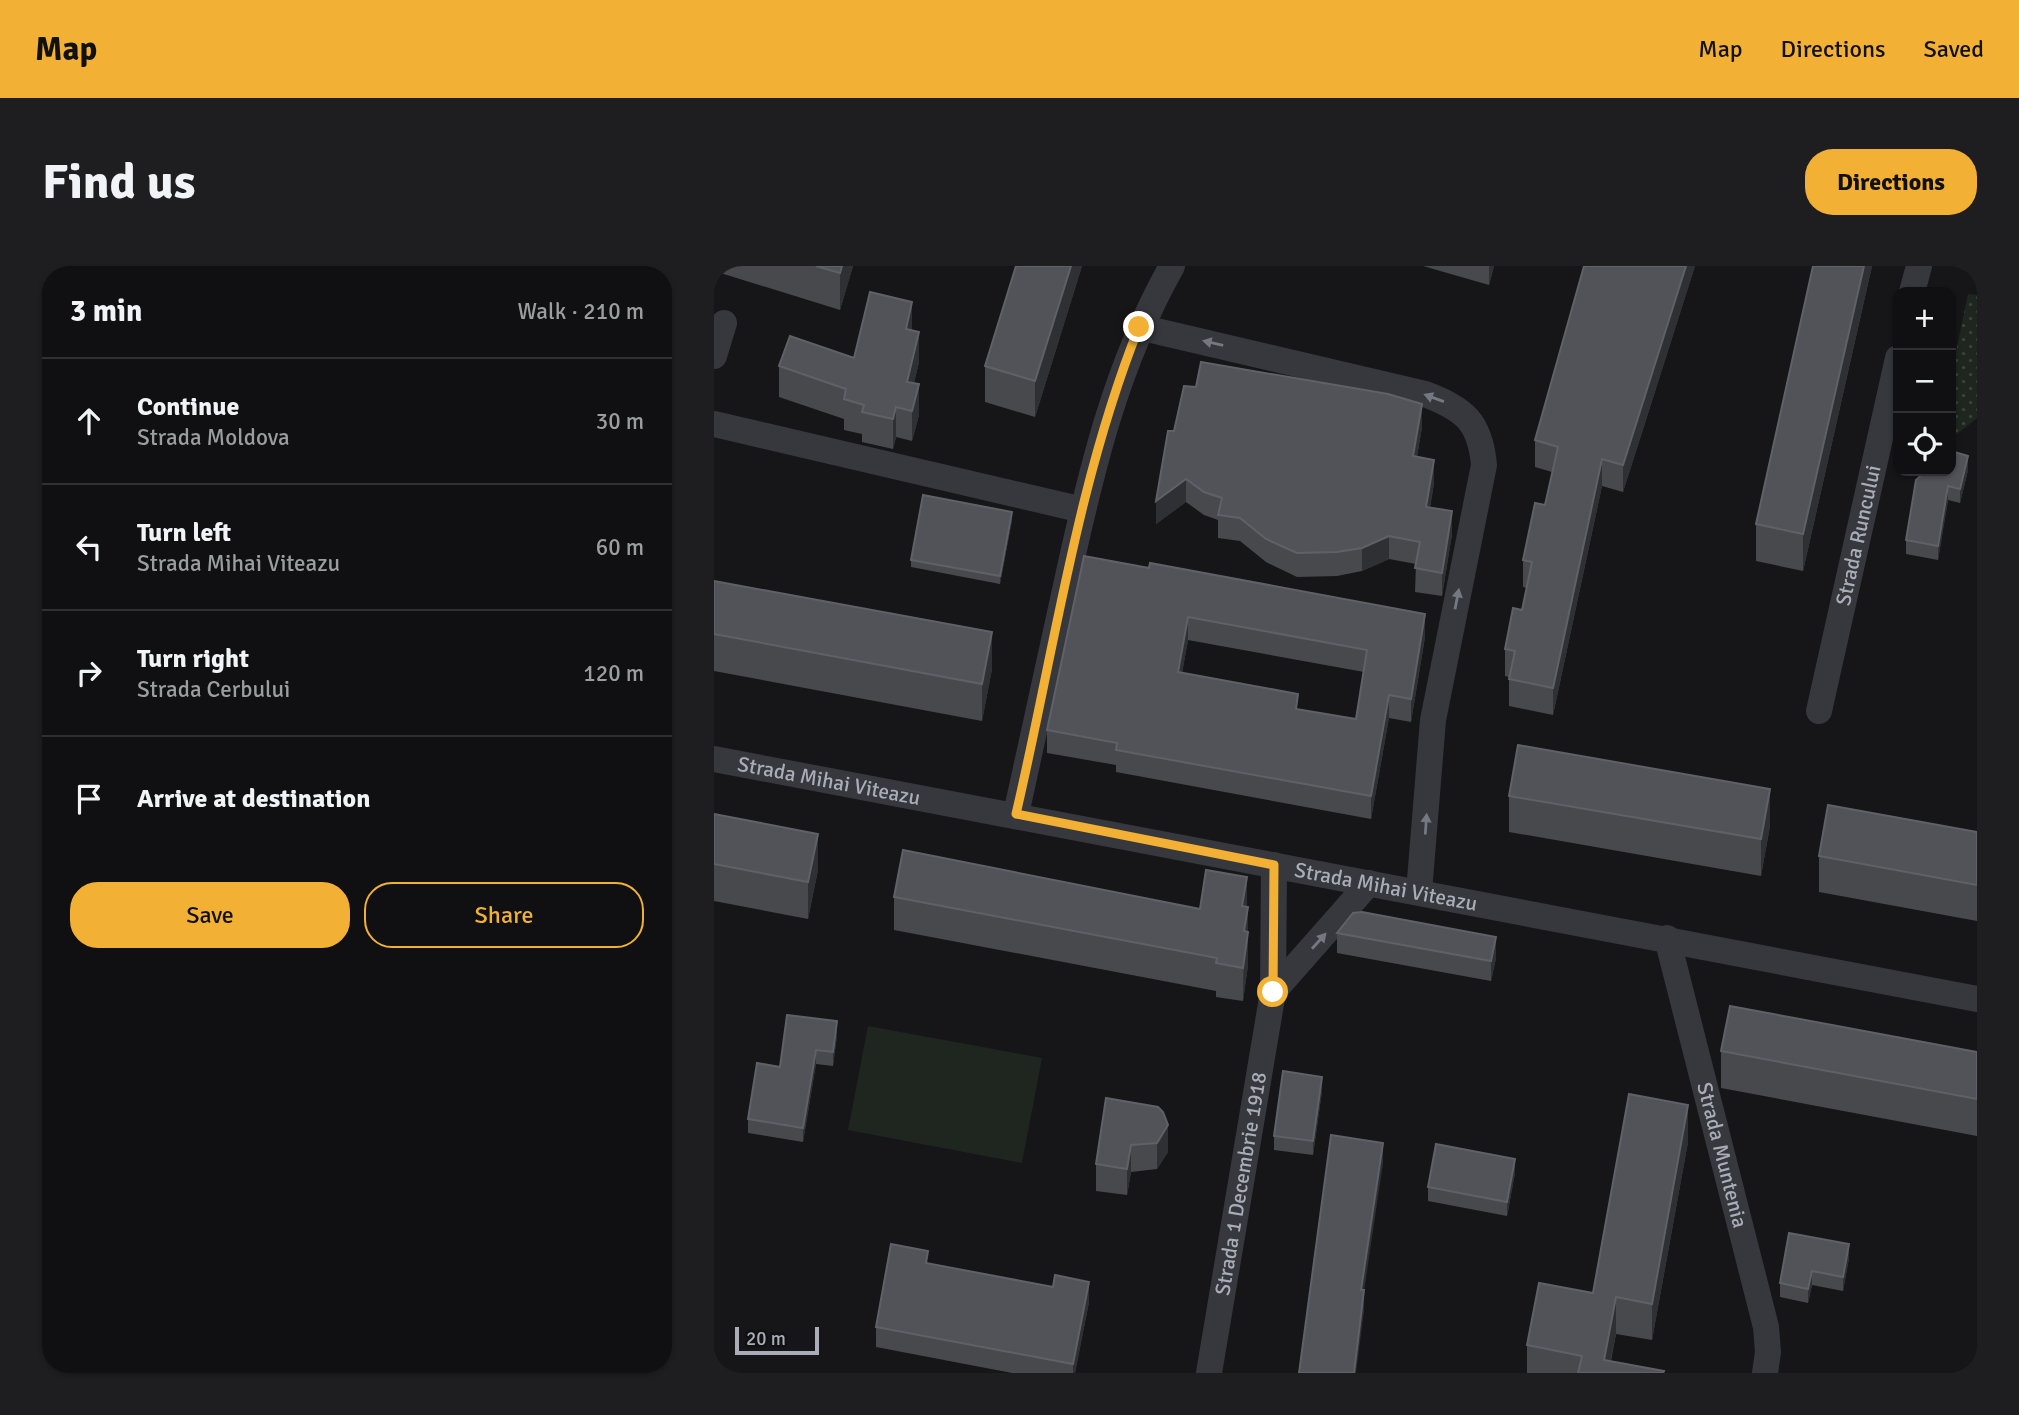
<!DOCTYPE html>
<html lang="en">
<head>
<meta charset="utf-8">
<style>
	:root { --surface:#101012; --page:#1e1e20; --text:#f1f3f6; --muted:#9c9d9f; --line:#303032; --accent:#f2b134 }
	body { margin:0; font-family:Signika,sans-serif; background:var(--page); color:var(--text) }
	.controls { position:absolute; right:21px; top:21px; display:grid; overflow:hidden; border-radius:14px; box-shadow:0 2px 5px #0004 }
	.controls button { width:63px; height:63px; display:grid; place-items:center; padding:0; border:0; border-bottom:2px solid var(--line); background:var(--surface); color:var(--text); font:35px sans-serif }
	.scale { position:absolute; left:21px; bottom:18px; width:84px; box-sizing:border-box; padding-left:7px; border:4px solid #a8adb8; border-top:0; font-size:19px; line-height:24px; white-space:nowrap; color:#a8adb8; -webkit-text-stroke:5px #111113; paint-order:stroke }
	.stop { position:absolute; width:21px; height:21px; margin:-16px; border:5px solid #f2b134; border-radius:50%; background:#fff }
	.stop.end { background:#f2b134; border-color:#fff; box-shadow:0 2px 7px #0008 }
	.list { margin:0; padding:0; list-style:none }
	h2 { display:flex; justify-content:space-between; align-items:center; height:91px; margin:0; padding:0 28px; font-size:30px }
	h2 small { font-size:23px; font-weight:400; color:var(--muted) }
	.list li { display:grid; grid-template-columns:46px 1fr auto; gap:21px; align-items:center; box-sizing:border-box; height:126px; padding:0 28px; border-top:2px solid var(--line) }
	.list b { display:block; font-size:26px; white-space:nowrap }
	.list p { margin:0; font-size:23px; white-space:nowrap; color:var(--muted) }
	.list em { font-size:23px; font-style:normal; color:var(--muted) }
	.actions { display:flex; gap:14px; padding:21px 28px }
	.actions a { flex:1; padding:16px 0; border:2px solid var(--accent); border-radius:28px; text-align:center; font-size:24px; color:var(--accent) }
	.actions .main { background:var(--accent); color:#111 }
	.icon { flex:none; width:38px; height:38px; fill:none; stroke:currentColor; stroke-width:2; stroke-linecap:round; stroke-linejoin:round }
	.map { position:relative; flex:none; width:1263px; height:1107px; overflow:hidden; border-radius:28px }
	header { display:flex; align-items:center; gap:42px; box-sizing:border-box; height:98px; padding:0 35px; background:var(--accent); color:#111 }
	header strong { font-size:33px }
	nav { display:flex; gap:38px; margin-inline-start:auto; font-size:24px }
	.intro { display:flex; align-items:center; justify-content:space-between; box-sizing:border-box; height:168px; padding:0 42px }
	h1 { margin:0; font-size:49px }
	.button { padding:18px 32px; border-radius:28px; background:var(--accent); color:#111; font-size:24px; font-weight:700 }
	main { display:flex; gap:42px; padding:0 42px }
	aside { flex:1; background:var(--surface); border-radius:28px; box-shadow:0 2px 5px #0004 }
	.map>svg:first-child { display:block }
</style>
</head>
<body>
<header>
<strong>Map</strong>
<nav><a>Map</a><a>Directions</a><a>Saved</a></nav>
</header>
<div class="intro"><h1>Find us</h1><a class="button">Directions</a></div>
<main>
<aside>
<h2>3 min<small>Walk · 210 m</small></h2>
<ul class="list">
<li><svg class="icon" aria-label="ahead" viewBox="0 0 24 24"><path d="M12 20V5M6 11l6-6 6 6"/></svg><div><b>Continue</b><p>Strada Moldova</p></div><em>30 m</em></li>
<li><svg class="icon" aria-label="left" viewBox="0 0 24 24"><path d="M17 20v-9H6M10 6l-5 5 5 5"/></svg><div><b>Turn left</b><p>Strada Mihai Viteazu</p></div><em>60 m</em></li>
<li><svg class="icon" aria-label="right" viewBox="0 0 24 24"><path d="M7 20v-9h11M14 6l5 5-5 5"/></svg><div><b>Turn right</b><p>Strada Cerbului</p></div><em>120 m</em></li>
<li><svg class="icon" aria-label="arrive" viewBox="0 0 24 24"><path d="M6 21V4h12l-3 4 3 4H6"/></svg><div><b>Arrive at destination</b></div></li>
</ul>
<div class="actions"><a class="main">Save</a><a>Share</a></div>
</aside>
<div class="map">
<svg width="1263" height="1107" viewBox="0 0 1263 1107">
	<defs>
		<pattern id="grass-dots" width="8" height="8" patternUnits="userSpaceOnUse" patternTransform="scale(1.75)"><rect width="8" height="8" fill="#1e261f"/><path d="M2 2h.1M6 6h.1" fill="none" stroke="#3c433d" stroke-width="1.8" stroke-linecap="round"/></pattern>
	</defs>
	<rect width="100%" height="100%" fill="#161618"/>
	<path fill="url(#grass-dots)" d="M1254,28l9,1v123l-26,21v-63z"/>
	<path fill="#1e261f" d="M154,760l174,32 -20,105 -174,-33z"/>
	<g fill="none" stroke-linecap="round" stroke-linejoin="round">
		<g stroke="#37383d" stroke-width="26">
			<path d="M1198,26l7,-26"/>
			<path d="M425,61l286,67c39,15 55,27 59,71l-51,255 -14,172"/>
			<path d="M0,90l10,-33"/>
			<path d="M0,158l369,86"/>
			<path id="s1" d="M1105,445l79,-353"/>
			<path id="s2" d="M0,493l1263,240"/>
			<path d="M302,548c17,-77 34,-155 51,-233 24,-110 49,-216 105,-315"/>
			<path id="s3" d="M953,672l99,389 2,25 -3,21"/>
			<path d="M559,726l96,-109"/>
			<path id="s4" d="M495,1107l64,-381 1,-127"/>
		</g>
	</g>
	<g fill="#47494d" fill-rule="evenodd">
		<path d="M0,0h139l-13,44 -126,-39z"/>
		<path d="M368,0l-47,151 -50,-15v-36z"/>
		<path d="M709,0h71l-5,19z"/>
		<path d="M981,0l-72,226 -21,-6 -49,229 -44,-9v-29l-4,-1v-27l17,-39 5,-22 -4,-1v-27l22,-55 7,-33 -17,-5v-27z"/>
		<path d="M1099,0h59l-69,305 -47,-10v-37z"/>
		<path d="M198,64l7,32 -5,21 5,32 -7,26 -16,-4 -3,12 -31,-7v-8l-18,-4v-11l-65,-22v-31l75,-8z"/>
		<path d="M708,161l-5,30 17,26 -4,25 22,26 -10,62 -27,-4 1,-28 -27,-5 -27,12 -25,5 -40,1 -31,-15 -26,-21 -22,-3v-18l-14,-5 -18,-13 -30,22 12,-93z"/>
		<path d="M1254,204l-8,33 -12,-3 -10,60 -32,-6v-14l10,-60z"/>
		<path d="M298,254l-12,64 -89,-17v-7z"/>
		<path d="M370,290l341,81 -14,85 -22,-4 -18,101 -255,-47v-7l-69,-12v-23zM474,374l176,32 -8,47 -58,-10 -116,-36z"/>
		<path d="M0,315l278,88 -10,52 -268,-50z"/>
		<path d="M795,530l261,30 -9,50 -252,-44z"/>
		<path d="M0,548l104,56 -10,49 -94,-18z"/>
		<path d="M1263,566v89l-158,-29v-36z"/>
		<path d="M180,631l306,12 47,-2 1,58 -5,36 -27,-4v-6l-322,-61z"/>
		<path d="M623,667l159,25 -5,23 -154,-28z"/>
		<path d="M123,769l-4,31 -17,-2 -13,78 -55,-9v-14l32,-52z"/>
		<path d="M1007,785l256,1v84l-256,-48z"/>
		<path d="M608,825l-9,64 -39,-5v-14z"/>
		<path d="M392,832l62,54 -11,17 -26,3 -4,23 -31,-4v-27z"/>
		<path d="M974,876l-36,198 -36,-6 -5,27 53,12h-137v-28l66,-52z"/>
		<path d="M801,907l-8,43 -79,-15v-14z"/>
		<path d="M1135,992l-6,33 -31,-6 -4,18 -28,-6v-14z"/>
		<path d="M214,998l125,23 36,15 -14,71h-63l-136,-26v-20z"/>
	</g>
	<g fill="#2f3033">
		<path d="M128,0h11l-13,44v-37z"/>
		<path d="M357,0h11l-47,151v-36z"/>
		<path d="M775,0h5l-5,19z"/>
		<path d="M972,0h9l-72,226v-27z"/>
		<path d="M1150,0h8l-69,305v-37z"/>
		<path d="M198,36v31l-6,-4z"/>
		<path d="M205,66v30l-12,50v-30z"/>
		<path d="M205,118v31l-7,26v-30z"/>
		<path d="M708,138v23l-9,52v-23z"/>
		<path d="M182,141v30l-3,12v-30z"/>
		<path d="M1254,190v14l-8,33v-14z"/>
		<path d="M888,193v27l-49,229v-27z"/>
		<path d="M720,194v23l-8,47v-23z"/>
		<path d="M472,213v23l-30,22v-23z"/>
		<path d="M1234,220v14l-10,60v-14z"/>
		<path d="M738,245v23l-10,62v-23z"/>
		<path d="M298,246v8l-12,64v-8z"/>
		<path d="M675,270v23l-27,12v-23z"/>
		<path d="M711,348v23l-14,85v-23z"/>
		<path d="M474,351v23l-10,55v-23z"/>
		<path d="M278,366v37l-10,52v-37z"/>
		<path d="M675,429v23l-18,101v-23z"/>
		<path d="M1056,523v37l-9,50v-37z"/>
		<path d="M104,568v36l-10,49v-37z"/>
		<path d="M533,611v33l-5,-4z"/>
		<path d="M534,641v58l-5,36 1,-70z"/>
		<path d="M782,671v21l-5,23v-20z"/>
		<path d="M123,755v14l-4,31v-14z"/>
		<path d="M102,784v14l-13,78v-14z"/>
		<path d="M608,811v14l-9,64v-14z"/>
		<path d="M974,839v37l-36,198v-36z"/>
		<path d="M454,859v27l-11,17v-26z"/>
		<path d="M669,877v20l-19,128v20l-8,62h-2l7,-83z"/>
		<path d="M417,879v27l-4,23v-26z"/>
		<path d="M801,893v14l-8,43v-14z"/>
		<path d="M1135,978v14l-6,33v-14z"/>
		<path d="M1098,1005v14l-4,18v-14z"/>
		<path d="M375,1016v20l-14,71h-2v-9z"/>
		<path d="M902,1031v37l-8,39 -4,-13z"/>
	</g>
	<g fill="#525359" stroke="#5f6168" stroke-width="2" fill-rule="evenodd">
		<path d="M102,0h26l-2,7z"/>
		<path d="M302,0h55l-36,115 -50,-15z"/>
		<path d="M870,0h102l-63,199 -21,-6 -49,229 -44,-9 6,-28 -10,-2 8,-41 9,2 10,-48 -9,-2 12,-57 10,2 13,-58 -23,-7z"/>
		<path d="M1099,0h51l-61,268 -47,-10z"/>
		<path d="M156,26l42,10 -6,27 13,3 -12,50 12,2 -7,27 -16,-4 -3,12 -31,-7 2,-7 -20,-6 2,-10 -67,-23 11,-30 64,22z"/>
		<path d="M487,96l187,32 34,10 -9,52 21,4 -8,47 26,4 -10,62 -27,-5 5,-26 -31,-6 -27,12 -25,4 -40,1 -31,-14 -26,-21 -22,-3 4,-17 -18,-6 -18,-13 -30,22 12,-70h6l10,-45 12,1z"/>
		<path d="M1237,185l17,5 -8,33 -12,-3 -10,60 -32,-6 10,-60 10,-9h25z"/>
		<path d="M209,229l89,17 -12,64 -89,-16z"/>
		<path d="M370,290l65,12 1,-5 275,51 -14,85 -22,-4 -18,101 -255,-46 1,-7 -70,-13zM474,351l179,33 -11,69 -60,-10 2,-15 -120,-22z"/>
		<path d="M0,315l278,51 -10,52 -268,-50z"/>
		<path d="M804,479l252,44 -9,50 -252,-43z"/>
		<path d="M1114,539l149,27v53l-158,-29z"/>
		<path d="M0,548l104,20 -10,48 -94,-18z"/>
		<path d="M189,584l297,59 6,-39 41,7 -5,29 6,1 -4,24 4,1 -5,36 -27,-5 1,-5 -323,-61z"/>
		<path d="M648,646l134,25 -5,24 -154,-28 16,-20z"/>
		<path d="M1016,740l247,46v47l-256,-48z"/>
		<path d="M73,749l50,6 -4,31 -17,-2 -13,78 -55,-9 9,-56 23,4z"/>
		<path d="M569,805l39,6 -9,64 -39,-5z"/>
		<path d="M915,828l59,11 -36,199 -36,-7 -12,63 60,11 -1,2h-85l4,-17 -55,-11 12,-62 54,10z"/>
		<path d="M392,832l52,9 5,5 5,13 -11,18 -26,2 -4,24 -31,-5z"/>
		<path d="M617,869l52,8 -22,147h3l-10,83h-55z"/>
		<path d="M722,878l79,15 -8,43 -79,-15z"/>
		<path d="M1075,967l60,11 -6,33 -31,-6 -4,18 -28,-6z"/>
		<path d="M177,978l37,7 -2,12 127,24 2,-12 34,7 -16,82 -197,-37z"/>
	</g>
	<defs><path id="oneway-solid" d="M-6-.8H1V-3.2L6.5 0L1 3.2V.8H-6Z" transform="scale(1.75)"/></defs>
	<g fill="#757881">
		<use href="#oneway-solid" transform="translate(499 77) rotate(-167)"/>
		<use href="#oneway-solid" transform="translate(720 132) rotate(-160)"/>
		<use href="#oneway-solid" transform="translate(743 333) rotate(-79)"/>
		<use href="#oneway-solid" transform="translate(712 558) rotate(-86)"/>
		<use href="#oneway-solid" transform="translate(605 675) rotate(-48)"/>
	</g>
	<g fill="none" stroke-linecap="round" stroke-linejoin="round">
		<path stroke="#f2b134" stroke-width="9" d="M425,61c-62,155 -85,325 -123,487l258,51 -1,127"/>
	</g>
	<g text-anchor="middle" stroke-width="5" stroke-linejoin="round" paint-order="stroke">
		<g font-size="21" fill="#a8adb8" stroke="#111113">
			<text dy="7" stroke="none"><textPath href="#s1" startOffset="180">Strada Runcului</textPath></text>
			<text dy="7" stroke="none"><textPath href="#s2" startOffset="117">Strada Mihai Viteazu</textPath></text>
			<text dy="7" stroke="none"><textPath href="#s2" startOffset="684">Strada Mihai Viteazu</textPath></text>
			<text dy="7" stroke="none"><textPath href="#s3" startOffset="224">Strada Muntenia</textPath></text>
			<text dy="7" stroke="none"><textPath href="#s4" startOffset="192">Strada 1 Decembrie 1918</textPath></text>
		</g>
	</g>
</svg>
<div class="controls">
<button>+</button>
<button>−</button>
<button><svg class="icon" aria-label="locate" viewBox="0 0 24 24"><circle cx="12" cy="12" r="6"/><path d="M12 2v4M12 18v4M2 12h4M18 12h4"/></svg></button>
</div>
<div class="scale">20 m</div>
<div class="stop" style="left:559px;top:726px"></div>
<div class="stop end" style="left:425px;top:61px"></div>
</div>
</main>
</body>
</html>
